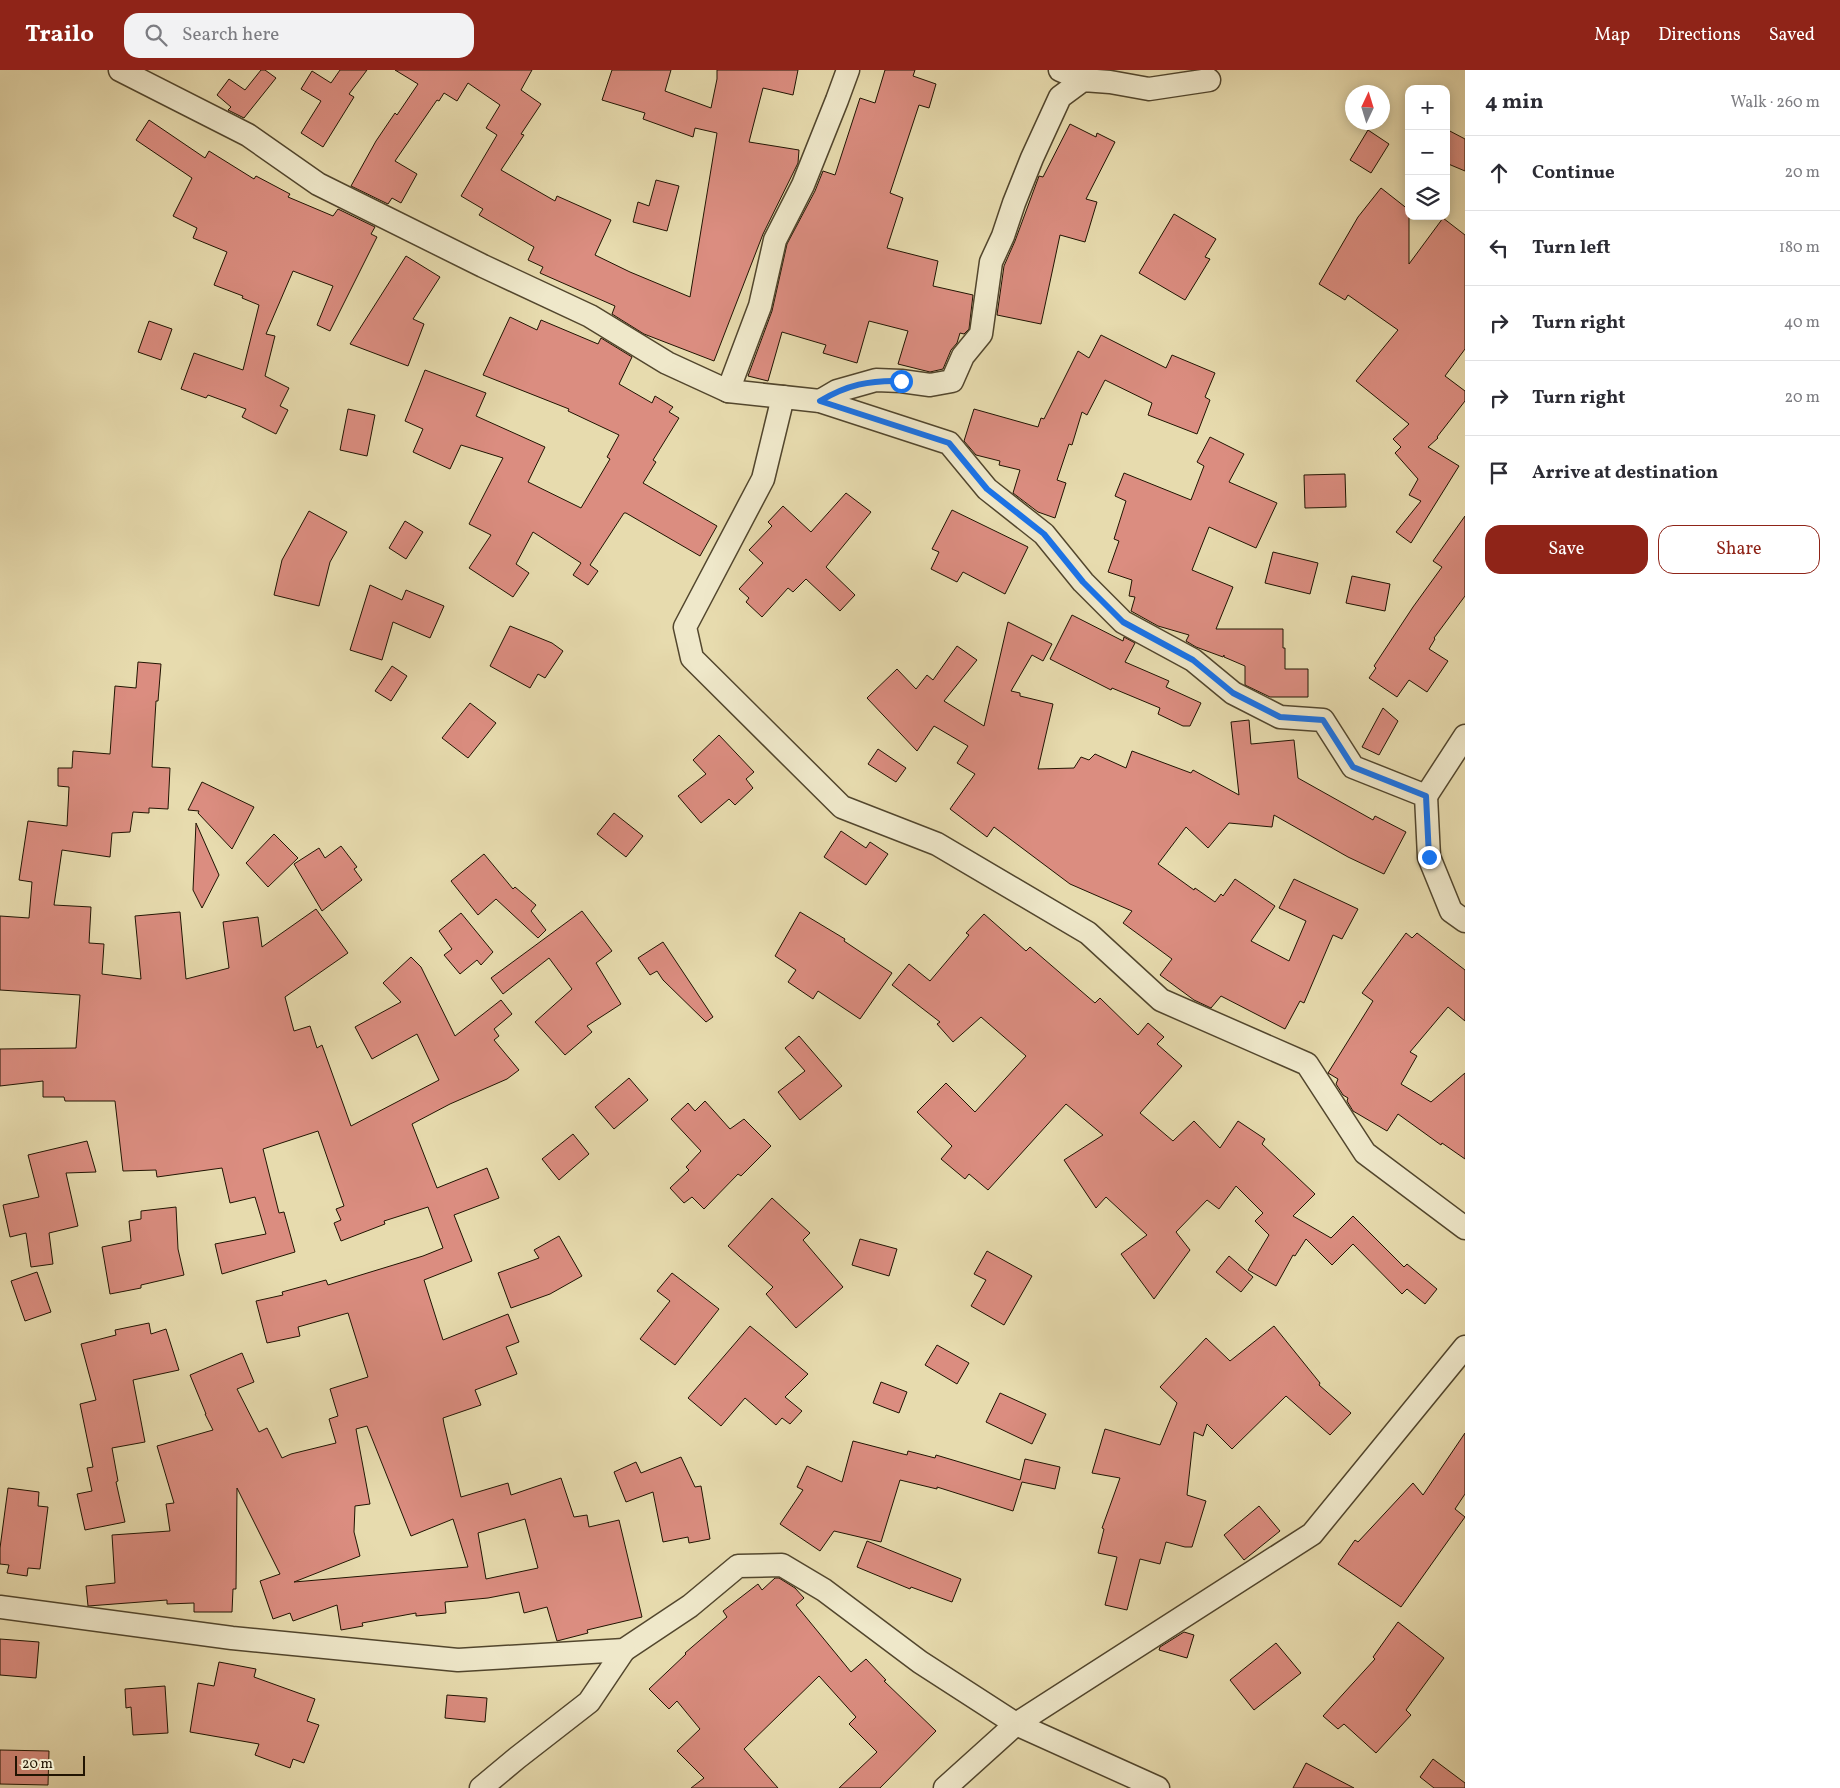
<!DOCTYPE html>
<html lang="en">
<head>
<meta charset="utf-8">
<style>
	:root { --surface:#fff; --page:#f2f2f3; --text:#2b2b33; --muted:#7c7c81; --line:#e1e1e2; --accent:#8f2418 }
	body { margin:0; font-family:Vollkorn,serif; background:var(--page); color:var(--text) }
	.controls { position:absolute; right:15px; top:15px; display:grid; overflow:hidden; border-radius:10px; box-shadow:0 2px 12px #0003 }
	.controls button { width:45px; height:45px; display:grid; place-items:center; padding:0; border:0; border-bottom:1px solid var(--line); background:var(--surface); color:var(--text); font:25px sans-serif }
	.compass { position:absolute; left:1345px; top:15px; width:45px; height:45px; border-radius:50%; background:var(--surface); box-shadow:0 2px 12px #0003; rotate:4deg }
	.scale { position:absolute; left:15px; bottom:12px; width:70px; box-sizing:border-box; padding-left:5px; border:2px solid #211402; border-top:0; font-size:14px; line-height:18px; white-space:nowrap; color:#211402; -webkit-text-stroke:4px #efe8ca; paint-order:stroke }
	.stop { position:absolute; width:15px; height:15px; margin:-11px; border:4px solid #1a73e8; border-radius:50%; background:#fff }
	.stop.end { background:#1a73e8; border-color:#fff; box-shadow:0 1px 5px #0008 }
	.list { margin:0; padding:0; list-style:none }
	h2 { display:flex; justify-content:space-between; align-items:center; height:65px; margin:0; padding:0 20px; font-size:21px }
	h2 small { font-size:16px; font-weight:400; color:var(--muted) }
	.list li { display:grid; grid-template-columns:32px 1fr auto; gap:15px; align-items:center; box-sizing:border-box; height:75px; padding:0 20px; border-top:1px solid var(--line) }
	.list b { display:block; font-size:19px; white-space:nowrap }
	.list em { font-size:16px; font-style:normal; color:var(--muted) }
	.actions { display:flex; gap:10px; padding:15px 20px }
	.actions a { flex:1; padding:11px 0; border:1px solid var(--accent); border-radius:15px; text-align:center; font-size:18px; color:var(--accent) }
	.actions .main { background:var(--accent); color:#fff }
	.icon { flex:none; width:28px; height:28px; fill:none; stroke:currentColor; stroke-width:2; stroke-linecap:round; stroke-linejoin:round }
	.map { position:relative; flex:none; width:1465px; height:1718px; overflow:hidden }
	header { display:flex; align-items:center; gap:30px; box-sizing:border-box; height:70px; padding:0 25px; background:var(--accent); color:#fff }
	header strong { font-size:24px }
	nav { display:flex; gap:28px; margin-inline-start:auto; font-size:18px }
	.search { width:350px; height:45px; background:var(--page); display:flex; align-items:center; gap:12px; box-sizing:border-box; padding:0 18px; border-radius:15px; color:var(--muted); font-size:19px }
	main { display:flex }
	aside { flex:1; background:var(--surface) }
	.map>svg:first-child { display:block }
</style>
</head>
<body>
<header>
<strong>Trailo</strong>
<div class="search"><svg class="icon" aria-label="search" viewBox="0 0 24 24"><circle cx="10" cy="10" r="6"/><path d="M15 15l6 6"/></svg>Search here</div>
<nav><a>Map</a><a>Directions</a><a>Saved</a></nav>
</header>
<main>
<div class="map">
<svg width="1465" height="1718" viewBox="0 0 1465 1718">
	<rect width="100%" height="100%" fill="#e7dbae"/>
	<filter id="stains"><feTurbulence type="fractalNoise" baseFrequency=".004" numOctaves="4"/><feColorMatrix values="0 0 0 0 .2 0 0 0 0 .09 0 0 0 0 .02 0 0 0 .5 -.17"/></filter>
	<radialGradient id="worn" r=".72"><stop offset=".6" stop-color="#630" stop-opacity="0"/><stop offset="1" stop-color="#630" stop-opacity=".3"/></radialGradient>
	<g fill="#db8d80" stroke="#211402" fill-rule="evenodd">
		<path d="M261,0h4l11,8 -32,40 -16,-8 3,-3 -14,-12 12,-16 16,11z"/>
		<path d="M340,0h27l-18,24 5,3 -31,50 -22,-14 20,-32 -20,-12 11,-18 19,12z"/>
		<path d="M395,0h137l-11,20 20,14 -20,30 3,1 -23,35 54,31 2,-5 54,24 -16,35 35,17 60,25 27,-164 -22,-5 -2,9 -50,-18 2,-6 -43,-13 10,-30h59l-6,21 46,17 6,-29v-9h81l-5,25 -30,-7 -14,54 50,8 -1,13 -35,71 -49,127 -70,-27 -32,-20 3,-8 -75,-33 3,-6 -15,-7 6,-13 -55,-32 4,-6 -22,-13 36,-61 -11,-7 14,-23 -32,-22 -11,18 -13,-8 -5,8 -2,-1 -42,61 22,13 -16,29 -9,-5 -4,6 -37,-18 25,-45 19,-28 2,2 21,-31z"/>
		<path d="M885,0h30l-2,6 23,8 -7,24 -10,-3 -29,88 13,5 -16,50 51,13 -5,25 40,9 -4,34 -5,5 -4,-1 -3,10 -6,7 -8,19 -13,3 -32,-8 10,-33 -39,-10 -12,42 -34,-10 3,-8 -44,-13 -14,49 -20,-5 24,-65 15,-67 28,-53 8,-20 12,4 25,-77 15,5z"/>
		<path d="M149,50l56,38 4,-7 45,28 2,-3 34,18 -2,3 45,19 5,-7 37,18 -4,7 6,3 -47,94 -13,-6 16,-39 -40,-15 -27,63 9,2 -10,40 24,12 -9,18 8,4 -12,24 -34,-17 4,-8 -38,-14 -2,3 -25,-9 13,-36 49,17 16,-65 -17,-7 1,-2 -29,-11 13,-33 -34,-14 4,-10 -24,-12 19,-38 -56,-38z"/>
		<path d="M1070,54l26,13 1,-4 18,9 -29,57 11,3 -12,40 -25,-7 -19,89 -44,-9 7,-49 11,-25 24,-65 4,1z"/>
		<path d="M1446,59l19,10v32l-19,-8z"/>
		<path d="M1368,60l21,14 -18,29 -21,-13z"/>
		<path d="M656,110l23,6 -12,45 -34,-9 5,-20 11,4z"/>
		<path d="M1381,118l28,22v54l34,-46 22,17v114l-20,27 20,15v10l-28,36 1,1 -10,9 31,19 -48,77 -15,-11 25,-31 -12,-6 9,-16 -23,-26 6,-6 -8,-8 16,-15 -53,-43 42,-51 -50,-35 -3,5 -26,-16 39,-67z"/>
		<path d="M1174,144l42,25 -11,18 5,2 -25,41 -46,-27z"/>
		<path d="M406,186l34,21 -27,42 11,5 -16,42 -58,-22z"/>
		<path d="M510,247l27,13 4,-10 57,24 3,-6 31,19 -13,27 33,19 3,-7 18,11 -4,5 10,6 -26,42 3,2 -13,21 74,43 -17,30 -74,-43h-2l-34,52 8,6 -10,14 -15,-10 8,-12 -48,-31 -17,32 13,9 -16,24 -44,-29 22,-33 -22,-11 34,-66 -42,-13 -11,24 -37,-17 10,-23 -18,-8 20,-51 61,23 -10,23 69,31 -17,35 53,26 29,-49 -3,-2 12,-22 -51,-24 1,-2 -86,-34z"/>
		<path d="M149,251l23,8 -11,31 -23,-8z"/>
		<path d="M1101,265l65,33 6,-13 43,18 -10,24 5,3 -13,34 -49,-19 4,-12 -47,-23 -18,35 -5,-3 -10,33 -3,-1 -12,36 9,3 -11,35 -17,-6 -25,-19 7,-23 -21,-5 1,-4 -24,-6 -12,-14 10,-32 64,18 3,-9 3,1 34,-68 11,7z"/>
		<path d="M348,339l27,6 -8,41 -27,-6z"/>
		<path d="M1210,367l34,17 -15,28 48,21 -21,45 -47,-21 -17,43 41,17 -17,42h67v19h2v21h23v28h-38l-25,-12v-19l-21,-9v-2l-1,2 -27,-10 -10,-6 3,-6 -31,-9 -27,-15 4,-14 -6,-1 3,-16 -24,-8 11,-31 -5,-2 12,-38 -11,-5 9,-23 67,27 13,-34 -7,-4z"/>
		<path d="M1345,404l1,33 -41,1 -1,-33z"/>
		<path d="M846,423l25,19 -45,55 29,28 -15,16 -34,-32 -13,13 -5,-4 -26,29 -16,-15 3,-4 -10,-9 24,-26 -14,-13 23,-24 -4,-4 15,-16 28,26z"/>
		<path d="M952,440l76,37 -23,47 -42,-22 -6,10 -26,-13 8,-17 -7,-3z"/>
		<path d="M309,441l38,21 -17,30 -11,44 -45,-11 8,-35z"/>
		<path d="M1465,446v80l-31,42 1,1 -6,10 19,12 -21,31 -18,-12 -12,17 -28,-19 7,-10 -2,-2 39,-59 29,-40 -9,-6z"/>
		<path d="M405,451l18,11 -17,27 -17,-11z"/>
		<path d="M1273,482l45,11 -8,31 -45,-11z"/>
		<path d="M1352,506l38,8 -5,27 -39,-8z"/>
		<path d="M370,515l32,15 4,-10 38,16 -14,32 -37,-16 -11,38 -32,-10z"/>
		<path d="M1072,545l51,26 1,-4 11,6 -10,19 44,19 -3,6 35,16 -11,23h-7l-25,-12 2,-6 -48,-20 -1,2 -61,-31z"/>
		<path d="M1008,552l44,22 -9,17 -11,-6 -21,36 9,2v3l33,8 -15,65 36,-1 7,-11 8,3 6,-6 31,14 6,-17 59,22 2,-3 46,25 -8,-73 18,-2 2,24 43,-4 4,38 75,42 2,-4 31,16 -22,42 -36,-17 -74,-42 -2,12 -43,-4 -21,25 -22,-21 -28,37 36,26 1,-2 20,14 6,-8 2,2 12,-17 40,27 -24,35 38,20 17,-40 -27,-13 15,-29 64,30 -16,30 -9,-4 -29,68 -4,-2 -15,28 -64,-33 -10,12 -17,-8 -34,-25 12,-16 -49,-36 9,-12 -62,-27 -76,-57 -7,10 -37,-28 25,-35 -18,-11 11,-17 -34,-20 -17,25 -50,-53 30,-29 19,20 11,-14 6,5 24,-34 20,14 -33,41 40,25z"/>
		<path d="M510,556l42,17 11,8 -18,27 -7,-4 -8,14 -40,-22z"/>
		<path d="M138,592l23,2 -3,37h-2l-4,66 18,1 -2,41 -19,-1v5l-16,-1 -3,20 -18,1 -2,24 -48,-7 -8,55 37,2 -2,36 15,1 -2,30 39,5 -6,-63 45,-4 6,67 43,-11 -6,-46 35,-5 4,30 54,-38 32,44 -63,44 9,34 16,-5 7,22 5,-3 29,81 88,-46 -22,-46 -45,25 -17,-32 46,-25 -18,-19 28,-26 10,10 34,69 46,-36 11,14 -18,15 5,7 -5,4 25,30 -12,9 -57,25 -38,20 25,64 50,-20 12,30 -45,17 18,46 -48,19 19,60 65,-26 11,28 -13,5 11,27 -42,16 6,15 -38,13 1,6 17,73 47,-14 3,12 50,-17 13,39 13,-2 2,12 30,-7 23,97 -55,13 1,3 -31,8 -10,-34 -23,6 -5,-21 -31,6 -43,4 1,11 -30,3v-3l-54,10 1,3 -22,4 -4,-25 -44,16 -3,-8 -17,6 -13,-38 20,-7 -43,-86 -1,101h-3l-1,23h-38v-9l-27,1v-4l-79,6 -2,-20 29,-3 -3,-48 58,-4 -4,-27 8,-1 -17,-57 56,-16 -8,-16h1l-16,-39 52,-22 12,29 -17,7 22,43 8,-4 15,30 9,-4 45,-11 -7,-24 9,-3 -8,-27 38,-12 -20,-64 -50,14 2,9 -33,7 -11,-42 27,-6 -1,-3 44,-12 2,5 95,-29 20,-8 -15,-41 -44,14 1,3 -44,17 -7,-18 7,-3 -5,-11 8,-3 -26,-75 -55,18 16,64 5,-1 11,40 -73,22 -7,-30 51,-10 -11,-37 -25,6 -8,-35 -65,9 -1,-7 -33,1 -8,-70h-50l-1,-4h-21v-16l-43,5v-37l76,-1 4,-53 -80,-5v-74l29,2 3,-36 -13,-2 9,-59 39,5 2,-39 -11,-1v-18h14l1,-17 37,3 5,-68 21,2zM367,1356l44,110 42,-17 15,48 -174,15 66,-26 -6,-24 1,-26 15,-2 -14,-75zM525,1449l13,49 -52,11 -8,-46z"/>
		<path d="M392,596l15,10 -16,25 -16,-10z"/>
		<path d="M470,633l26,20 -28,35 -26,-20z"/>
		<path d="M1383,638l15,13 -19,34 -17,-8z"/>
		<path d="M719,665l35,37 -8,7 7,9 -18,17 -6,-6 -28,24 -23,-27 28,-22 -13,-14z"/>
		<path d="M878,679l28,19 -10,14 -28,-18z"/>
		<path d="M202,712l52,25 -22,42 -34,-36 1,-2 -11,-1z"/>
		<path d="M614,743l29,23 -17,21 -29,-23z"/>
		<path d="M196,753l23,52 -17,33 -9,-18z"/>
		<path d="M841,761l25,17 4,-6 18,12 -22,31 -42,-28z"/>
		<path d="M274,764l24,24 -30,29 -22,-24z"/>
		<path d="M341,776l16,21 -3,2 8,11 -40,31 -28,-47 25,-16 6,10z"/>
		<path d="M484,784l29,35 2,-2 21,18 -5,6 15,19 -8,8 -42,-39 -18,16 -27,-34z"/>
		<path d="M582,841l30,40 -16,12 25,41 -34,22 5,6 -27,23 -30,-33 37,-33 -23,-31 -46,36 -12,-16z"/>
		<path d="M800,842l45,27 -1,2 48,32 -32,46 -42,-28 -5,8 -25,-17 8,-12 -21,-14z"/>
		<path d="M461,843l32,39 -12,13 -4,-5 -17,14 -16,-19 8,-6 -13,-18z"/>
		<path d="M984,844l42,37 4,-4 65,56 5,-5 38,37 10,-12 16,14 -7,7 25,22 -42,47 33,28 21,-20 26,27 18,-27 27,18 -3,5 53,50 -22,22 38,22 22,-22 51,51 3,-3 30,25 -12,15 -18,-15 -5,5 -49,-50 -21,21 -26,-26 -11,17 -2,-1 -17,31 -28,-16 21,-35 -14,-14 8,-8 -27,-27 -17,23 -12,-9 -31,32 14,18 -36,49 -33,-45 26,-19 -41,-38 -10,11 -32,-48 39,-25 -37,-31 -78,86 -19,-16 -4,5 -24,-20 11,-13 -35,-34 29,-29 29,29 51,-56 -45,-39 -28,25 -16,-18 3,-2 -48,-37 17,-21 21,17 39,-46 -3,-2z"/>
		<path d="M1406,863l6,5 5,-5 48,37v51l-17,-14 -38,45 7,4 -16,28 30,18 34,-29v86l-23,-16 -1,2 -43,-31 -11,17 -34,-20 -6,-10 1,-3 -5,-3 -7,-11 2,-5 -10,-6 45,-72 -11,-8z"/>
		<path d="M663,872l50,75 -7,5 -43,-42 -6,-9 -7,4 -12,-17z"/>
		<path d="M799,966l43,50 -42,34 -22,-28 27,-21 -20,-23z"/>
		<path d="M629,1008l19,22 -34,29 -19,-22z"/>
		<path d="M705,1031l25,28 14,-10 27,27 -30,30 -3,-2 -34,35 -12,-12 -8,6 -14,-15 19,-18 -3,-3 15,-16 -30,-32 17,-16 7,8z"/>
		<path d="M573,1064l16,20 -30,26 -17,-21z"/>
		<path d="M87,1071l9,31 -30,1 12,53 -29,7 4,31 -22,3 -5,-34 -16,4 -7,-32 36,-8 -11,-42z"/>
		<path d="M772,1128l38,35 -7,7 40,47 -47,41 -30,-34 7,-7 -45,-41z"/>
		<path d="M176,1137l2,42 6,26 -43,10v3l-31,6 -8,-47 29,-6 -2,-20 12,-2v-8z"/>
		<path d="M559,1166l23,40 -32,18 -39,14 -13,-35 41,-15 -5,-8z"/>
		<path d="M860,1169l37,10 -8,27 -37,-11z"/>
		<path d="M987,1181l45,25 -28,49 -33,-19 15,-26 -12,-6z"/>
		<path d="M1229,1186l24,21 -12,15 -25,-20z"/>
		<path d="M37,1202l14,40 -26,9 -14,-40z"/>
		<path d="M672,1203l47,36 -44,56 -35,-26 30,-38 -13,-10z"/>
		<path d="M149,1253l2,11 15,-5 13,41 -46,10 12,62 -33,6 6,33 -2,1 9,40 -40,8 -8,-36 15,-3 -5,-23 6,-1 -13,-63 16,-4 -15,-56 35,-9 -1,-5z"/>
		<path d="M750,1256l58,48 -23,23 17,14 -12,13 -8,-6 -6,7 -31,-27 -24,28 -33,-28z"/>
		<path d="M1274,1256l46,57 -1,2 32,28 -21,22 -44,-39 -54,53 -25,-25 -4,12 -9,-4 -7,63 19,6 -14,46h-7l-19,-5 -6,22 -20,-5 -13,51 -22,-5 12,-48 -19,-4 6,-24 -2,-1 18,-50 -28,-5 13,-44 55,16 17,-42 -17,-16 46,-49 24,23z"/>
		<path d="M937,1275l32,18 -12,21 -32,-19z"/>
		<path d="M881,1312l26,10 -8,21 -26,-10z"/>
		<path d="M1000,1323l46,21 -14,30 -46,-22z"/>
		<path d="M1465,1363v61l-10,15 10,8 -64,90 -63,-43 17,-24 3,2 55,-59 10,12z"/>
		<path d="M853,1371l54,14 1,-4 27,7 1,-3 84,25 5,-21 35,8 -5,22 -33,-7 -9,29 -76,-24v2l-37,-9 -19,62 -47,-11 -14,20 -40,-27 23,-34 -6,-3 10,-21 35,16z"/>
		<path d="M681,1387l14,30 6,-1 9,53 -21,4 -1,-6 -25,5 -10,-50 -27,10 -12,-30 22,-10 5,11z"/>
		<path d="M8,1418l31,4 -1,14 10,1 -8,62 -12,-1 -1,8 -20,-3 2,-8 -9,-1v-16z"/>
		<path d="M1259,1436l21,25 -36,29 -20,-25z"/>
		<path d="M867,1471l94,38 -9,23 -41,-15 -1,2 -53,-22z"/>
		<path d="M775,1508h4l16,10 9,10 -8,7 55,67 15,-13 20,21 -2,1 52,50 -56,57h-41l38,-36 -28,-28 7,-7 -37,-41 -75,73 34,39h-87l13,-10 -27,-27 23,-22 -23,-28 -8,8 -20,-20 37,-35 -1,-1 42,-36 -4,-6 35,-27 4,6z"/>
		<path d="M1398,1552l46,36 -38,52 5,5 -35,38 -32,-29 -6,5 -15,-13 52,-57 -2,-2z"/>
		<path d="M1184,1562l10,3 -7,23 -28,-8 1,-3z"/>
		<path d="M0,1569l39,3 -3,36 -36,-3z"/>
		<path d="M1276,1573l25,30 -47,37 -24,-30z"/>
		<path d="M219,1592l37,7 -2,8 61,22 -8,22 12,4 -15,38 -11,-4 -3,9 -35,-13 4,-11 -69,-12 8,-49 16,3z"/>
		<path d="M165,1616l3,47 -35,2 -2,-28 -5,1 -1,-19z"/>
		<path d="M447,1625l40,3 -2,24 -40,-4z"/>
		<path d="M0,1680l49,1 -1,34 -48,-1z"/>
		<path d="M1433,1689l32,24v5h-31l-14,-11z"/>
		<path d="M1306,1693l48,25h-61z"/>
	</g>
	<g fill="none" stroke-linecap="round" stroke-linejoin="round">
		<defs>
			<g id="street">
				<path d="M120,0l128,65 70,49 165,82 107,50 77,47 61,28 92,10 129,42 38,46 57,45 39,48 40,40 70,38 40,33 47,24 43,3 30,47 73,29 3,61 22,54 14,10"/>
				<path d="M1060,0l23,10"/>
				<path d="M728,321l32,-85 15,-66 28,-55 34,-85 11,-30"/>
				<path d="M783,327l-20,82 -78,148 7,31 150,149 95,37 151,89 73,67 146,64 58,89 100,75"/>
				<path d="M820,331l17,-10 39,-11 25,1 29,4 22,-4 11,-25 18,-22 10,-72 12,-26 11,-33 18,-45 28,-61 23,-17 27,2 39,7 60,-9"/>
				<path d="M1426,726l39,-60"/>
				<path d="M0,1537l232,31 226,22 166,-10 66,-44 48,-40 44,-1 42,25 96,72 96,62 142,64"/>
				<path d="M481,1718l36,-30 72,-56 35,-52"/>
				<path d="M945,1718l71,-64 296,-190 153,-187"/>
			</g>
		</defs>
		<use href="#street" stroke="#52462d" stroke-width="25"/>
		<use href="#street" stroke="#efe8ca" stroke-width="22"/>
	</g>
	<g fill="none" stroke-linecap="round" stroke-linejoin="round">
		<path stroke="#1a73e8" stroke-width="6" d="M901,311c-32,-1 -54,4 -81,20l129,42 38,46 57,45 39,48 40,40 70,38 40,33 47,24 43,3 30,47 73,29 3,61"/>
	</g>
	<rect width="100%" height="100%" filter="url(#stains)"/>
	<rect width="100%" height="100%" fill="url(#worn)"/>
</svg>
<div class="controls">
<button>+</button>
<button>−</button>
<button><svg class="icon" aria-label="layers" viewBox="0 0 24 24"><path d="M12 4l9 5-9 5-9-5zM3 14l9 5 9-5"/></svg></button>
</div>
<svg class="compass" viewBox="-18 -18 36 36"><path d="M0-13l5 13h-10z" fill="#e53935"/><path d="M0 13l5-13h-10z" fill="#7c7c81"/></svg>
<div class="scale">20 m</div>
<div class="stop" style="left:901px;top:311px"></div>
<div class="stop end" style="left:1429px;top:787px"></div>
</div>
<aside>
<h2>4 min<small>Walk · 260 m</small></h2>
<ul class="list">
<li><svg class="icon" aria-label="ahead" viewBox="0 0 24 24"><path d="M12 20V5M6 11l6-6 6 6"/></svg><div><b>Continue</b></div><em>20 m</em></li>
<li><svg class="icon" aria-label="left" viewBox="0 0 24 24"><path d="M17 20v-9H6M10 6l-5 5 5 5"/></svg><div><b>Turn left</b></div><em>180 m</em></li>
<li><svg class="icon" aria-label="right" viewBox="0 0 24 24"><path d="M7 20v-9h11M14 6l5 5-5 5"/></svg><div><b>Turn right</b></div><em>40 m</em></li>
<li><svg class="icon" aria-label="right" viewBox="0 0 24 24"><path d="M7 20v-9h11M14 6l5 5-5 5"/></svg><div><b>Turn right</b></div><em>20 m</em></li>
<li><svg class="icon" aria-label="arrive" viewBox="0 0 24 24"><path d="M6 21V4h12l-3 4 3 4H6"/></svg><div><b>Arrive at destination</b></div></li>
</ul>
<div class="actions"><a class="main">Save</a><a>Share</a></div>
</aside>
</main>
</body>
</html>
